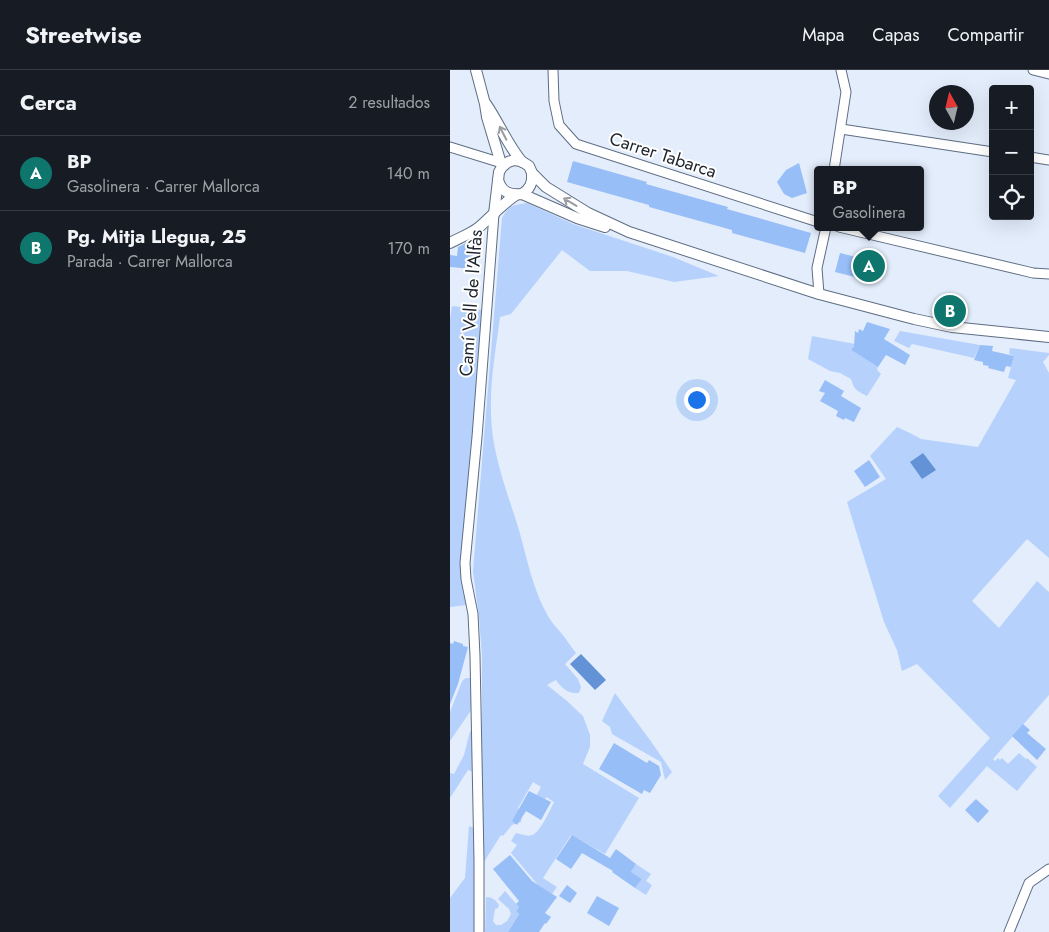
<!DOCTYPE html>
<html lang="es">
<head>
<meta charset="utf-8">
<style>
	:root { --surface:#171b24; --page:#242831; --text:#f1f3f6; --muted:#9ea1a6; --line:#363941; --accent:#0f766e }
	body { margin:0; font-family:Jost,sans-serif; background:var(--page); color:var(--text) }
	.controls { position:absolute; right:15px; top:15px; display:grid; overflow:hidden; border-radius:5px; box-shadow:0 5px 20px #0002 }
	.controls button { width:45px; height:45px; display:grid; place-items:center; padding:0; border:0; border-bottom:1px solid var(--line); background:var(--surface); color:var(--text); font:25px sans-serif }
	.compass { position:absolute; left:479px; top:15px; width:45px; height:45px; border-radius:50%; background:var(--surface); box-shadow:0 5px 20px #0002; rotate:352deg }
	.you { position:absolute; left:246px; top:329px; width:18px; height:18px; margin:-12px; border:4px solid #fff; border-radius:50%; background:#1a73e8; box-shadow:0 0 0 8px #1a73e833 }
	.badge { display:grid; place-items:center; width:32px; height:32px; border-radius:50%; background:var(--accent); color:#fff; font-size:16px; font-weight:700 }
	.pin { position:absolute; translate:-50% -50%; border:2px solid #fff; box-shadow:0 1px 5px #0006 }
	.popup { position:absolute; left:364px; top:96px; width:110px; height:65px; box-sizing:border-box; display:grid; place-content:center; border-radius:5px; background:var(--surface); filter:drop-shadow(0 1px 4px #0005); font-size:16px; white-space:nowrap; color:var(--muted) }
	.popup b { font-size:19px; color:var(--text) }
	.popup::after { content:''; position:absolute; left:50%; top:100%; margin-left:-10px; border:10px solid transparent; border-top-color:var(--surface) }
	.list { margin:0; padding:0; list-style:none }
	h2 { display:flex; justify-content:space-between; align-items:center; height:65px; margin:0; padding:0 20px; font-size:21px }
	h2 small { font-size:16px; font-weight:400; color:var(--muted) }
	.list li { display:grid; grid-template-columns:32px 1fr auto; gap:15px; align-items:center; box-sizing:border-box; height:75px; padding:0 20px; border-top:1px solid var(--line) }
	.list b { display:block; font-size:19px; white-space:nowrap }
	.list p { margin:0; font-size:16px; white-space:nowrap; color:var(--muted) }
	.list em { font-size:16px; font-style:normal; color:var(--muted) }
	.icon { flex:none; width:28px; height:28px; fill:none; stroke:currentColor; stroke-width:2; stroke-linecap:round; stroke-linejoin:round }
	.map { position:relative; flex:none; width:599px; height:862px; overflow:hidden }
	header { display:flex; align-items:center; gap:30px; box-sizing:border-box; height:70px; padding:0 25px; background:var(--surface); border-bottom:1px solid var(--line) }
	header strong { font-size:24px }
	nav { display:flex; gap:28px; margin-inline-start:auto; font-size:18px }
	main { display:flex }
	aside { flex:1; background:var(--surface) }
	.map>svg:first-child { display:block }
</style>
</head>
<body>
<header>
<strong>Streetwise</strong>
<nav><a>Mapa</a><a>Capas</a><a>Compartir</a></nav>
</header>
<main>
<aside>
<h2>Cerca<small>2 resultados</small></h2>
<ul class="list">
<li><span class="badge">A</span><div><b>BP</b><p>Gasolinera · Carrer Mallorca</p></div><em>140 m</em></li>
<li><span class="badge">B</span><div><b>Pg. Mitja Llegua, 25</b><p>Parada · Carrer Mallorca</p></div><em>170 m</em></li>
</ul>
</aside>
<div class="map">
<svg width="599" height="862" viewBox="0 0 599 862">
	<rect width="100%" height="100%" fill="#e3edfc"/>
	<g fill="#b6d2fc">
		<path d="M77,133l46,21 100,33 46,19 -45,6 -47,-11h-37l-28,-21 -51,64 -11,3c-4,31 -10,63 -9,95 0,40 16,79 28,118 8,29 14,60 29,86 4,7 9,12 14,18 5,6 9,13 14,19l-11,11 13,15 3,8 -2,6c-10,1 -17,-4 -23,-13l-9,5 20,16 16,15 7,19v12l-7,17 56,34 -34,56 -34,-19 -28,43 14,9 -5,7 -14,-9 -27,-32 6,-8 -6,-4 5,-8c5,1 11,4 16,2 8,-2 18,-25 22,-33l-8,-5 -1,3 -9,-4 5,-9 -8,-5 -15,26 4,7 -1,7 -9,3 -9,11 -2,-1 -19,30v-209l-3,-39 -6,-46 29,-353c7,-13 11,-13 25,-15z"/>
		<path d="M2,236l31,4 -21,252 1,29 3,14 -16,2v-287z"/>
		<path d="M450,261l80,14 -6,13 -62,-14 -3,4 -15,-7z"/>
		<path d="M362,266l43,8 -4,6 27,17 -1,3 4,4 -14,22c-10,-5 -13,-6 -16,-17l-11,-6 -10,-2 -22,-12z"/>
		<path d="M560,278l39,5v2l-6,7 6,11v185l-22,-19 -55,62 27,27 38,-47 12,11v103l-56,64 2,2 3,-3 2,2 2,-2 6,6 11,-11 7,6 1,-1 10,9 -20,24 -30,-25 -37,42 -12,-12 52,-58 -73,-74 -15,7 -5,-21 -13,-28 -37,-120 39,-23 -16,-23 27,-29 13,6 11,6 57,8 38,-67 -8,-2 6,-22 -5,-2z"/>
		<path d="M16,608h4l2,31 -22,32v-29l11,-28 2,-4z"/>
		<path d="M165,623l35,47 22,32 -7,8 -4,-18 -49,-28 -2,-7 -8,-6z"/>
		<path d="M20,661l3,1 1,40 -6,-2 -18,28v-25l4,1 10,-19z"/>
		<path d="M19,756l5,2 1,104h-25v-34l15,-20z"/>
		<path d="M186,794l15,10 -5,7 6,4 -6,10 -11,-7 7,-9 -11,-7z"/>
		<path d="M55,821l14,16 -3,4 3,3 -11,18h-23l1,-35c6,0 10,3 13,8l-1,3 -3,1 -2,12 3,4h5l6,-4 4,-7 -2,-5 -11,-10z"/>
	</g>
	<g fill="#6492d6">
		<path d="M473,383l13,17 -14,9 -12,-17z"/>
		<path d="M131,584l25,26 -11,10 -25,-26z"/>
	</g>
	<g fill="#98bef7">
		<path d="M123,91l74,21 -1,2 82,23 -1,2 84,24 -6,20 -73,-20v-3l-83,-23v-2l-82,-23z"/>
		<path d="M349,93l8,30 -15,5 -8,-4 -7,-12 9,-12z"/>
		<path d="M18,172l7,1v4l6,1v8l-7,-1 -1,14 -23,-2v-12l7,1 1,-9z"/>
		<path d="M390,183l32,8 -5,19 -32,-8z"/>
		<path d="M417,252l23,7 -6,10 26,16 -5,10 -19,-10 -8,12 -27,-17 3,-4 1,-15 3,2 1,-4 4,2z"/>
		<path d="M530,275l13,1 -1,5 22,5 -3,11 -5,-1 -2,6 -16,-4 1,-2 -6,-1v-3l-9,-2z"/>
		<path d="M375,310l19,11 -3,5 20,12 -7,14 -9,-4 -1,2 -8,-4 2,-5 -18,-10 5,-8 -6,-2z"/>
		<path d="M419,390l11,17 -15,10 -11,-16z"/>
		<path d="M4,571l9,3v2l5,1 -10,37 -8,20v-61l3,1z"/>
		<path d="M573,654l7,6 -3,3 19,16 -9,11 -25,-24z"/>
		<path d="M164,673l33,20 2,-3 10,6 2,9 -11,18 -6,-3 -2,4 -43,-25z"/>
		<path d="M79,721l22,11 -10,18 -15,-9 -9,14 -5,-4z"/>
		<path d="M526,729l13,12 -11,12 -13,-13z"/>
		<path d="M122,765l38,23 6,-9 20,15 -5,8 11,7 -7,9 -23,-16 1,-1 -31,-18 -11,16 -15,-10z"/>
		<path d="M60,785l22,26 25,16 -12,16 6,4 -5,7 -1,-1 -6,9h-31l11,-18 -3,-3 3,-4 -3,-3 3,-3 -26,-32z"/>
		<path d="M117,815l10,8 -7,10 -11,-7z"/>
		<path d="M147,826l22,12 -10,18 -22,-13z"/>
	</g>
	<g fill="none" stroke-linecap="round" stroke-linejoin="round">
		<defs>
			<g id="minor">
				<path d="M103,0l1,31 5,24 17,19 242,78"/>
				<path d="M583,0l16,4"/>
				<path d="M391,59l152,23"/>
				<path d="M0,77l55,17"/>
				<path d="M580,87l19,3"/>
				<path d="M384,100l12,-78 -5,-22"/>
				<path d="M389,157l194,46 16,1"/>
				<path d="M369,224l-2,-26 9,-41"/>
				<path d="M29,862v-72l-4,-204 -2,-42 -7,-35 -1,-16 12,-126 17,-223"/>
				<path d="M559,862l20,-49 20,-14"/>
			</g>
			<g id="tertiary">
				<path d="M26,0l9,34 2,13 15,50"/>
				<path d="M36,34c13,19 21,40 36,58"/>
				<path d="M48,110c4,13 12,15 24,14l55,24 28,9"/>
				<path d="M72,124c8,-5 11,-11 10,-21"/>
				<path d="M44,144l5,-42 3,-5 6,-5 6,-2 7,1 8,5 3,7 14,14 42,26 41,19 190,62 95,25 38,8 97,10"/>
				<path d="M0,173c9,-5 20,-9 28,-15 13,-11 24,-24 38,-33"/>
			</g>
		</defs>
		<use href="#minor" stroke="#5e6d83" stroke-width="11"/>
		<use href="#tertiary" stroke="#5e6d83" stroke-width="12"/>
		<use href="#minor" stroke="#fff" stroke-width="9"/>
		<use href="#tertiary" stroke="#fff" stroke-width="10"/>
	</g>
	<defs><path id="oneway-shaft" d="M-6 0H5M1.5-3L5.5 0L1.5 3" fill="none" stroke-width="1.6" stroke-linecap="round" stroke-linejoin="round" transform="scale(1.25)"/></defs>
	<g stroke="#999ca0">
		<use href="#oneway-shaft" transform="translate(53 63) rotate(-117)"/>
		<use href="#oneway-shaft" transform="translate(120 132) rotate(-149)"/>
	</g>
	<g text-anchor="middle" stroke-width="4" stroke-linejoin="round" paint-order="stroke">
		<g font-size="18" fill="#1d232c" stroke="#fff">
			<text transform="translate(213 85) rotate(18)" y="6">Carrer Tabarca</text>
			<text transform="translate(21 233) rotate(-86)" y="6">Camí Vell de l'Alfàs</text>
		</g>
	</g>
</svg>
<div class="controls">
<button>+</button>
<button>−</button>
<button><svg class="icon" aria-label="locate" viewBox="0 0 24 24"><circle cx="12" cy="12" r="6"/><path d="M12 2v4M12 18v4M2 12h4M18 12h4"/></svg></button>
</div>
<svg class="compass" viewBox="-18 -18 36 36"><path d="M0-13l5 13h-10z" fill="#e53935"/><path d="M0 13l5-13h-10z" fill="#9ea1a6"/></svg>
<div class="you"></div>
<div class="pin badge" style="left:419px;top:196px">A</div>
<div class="popup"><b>BP</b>Gasolinera</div>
<div class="pin badge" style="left:500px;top:241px">B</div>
</div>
</main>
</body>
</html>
